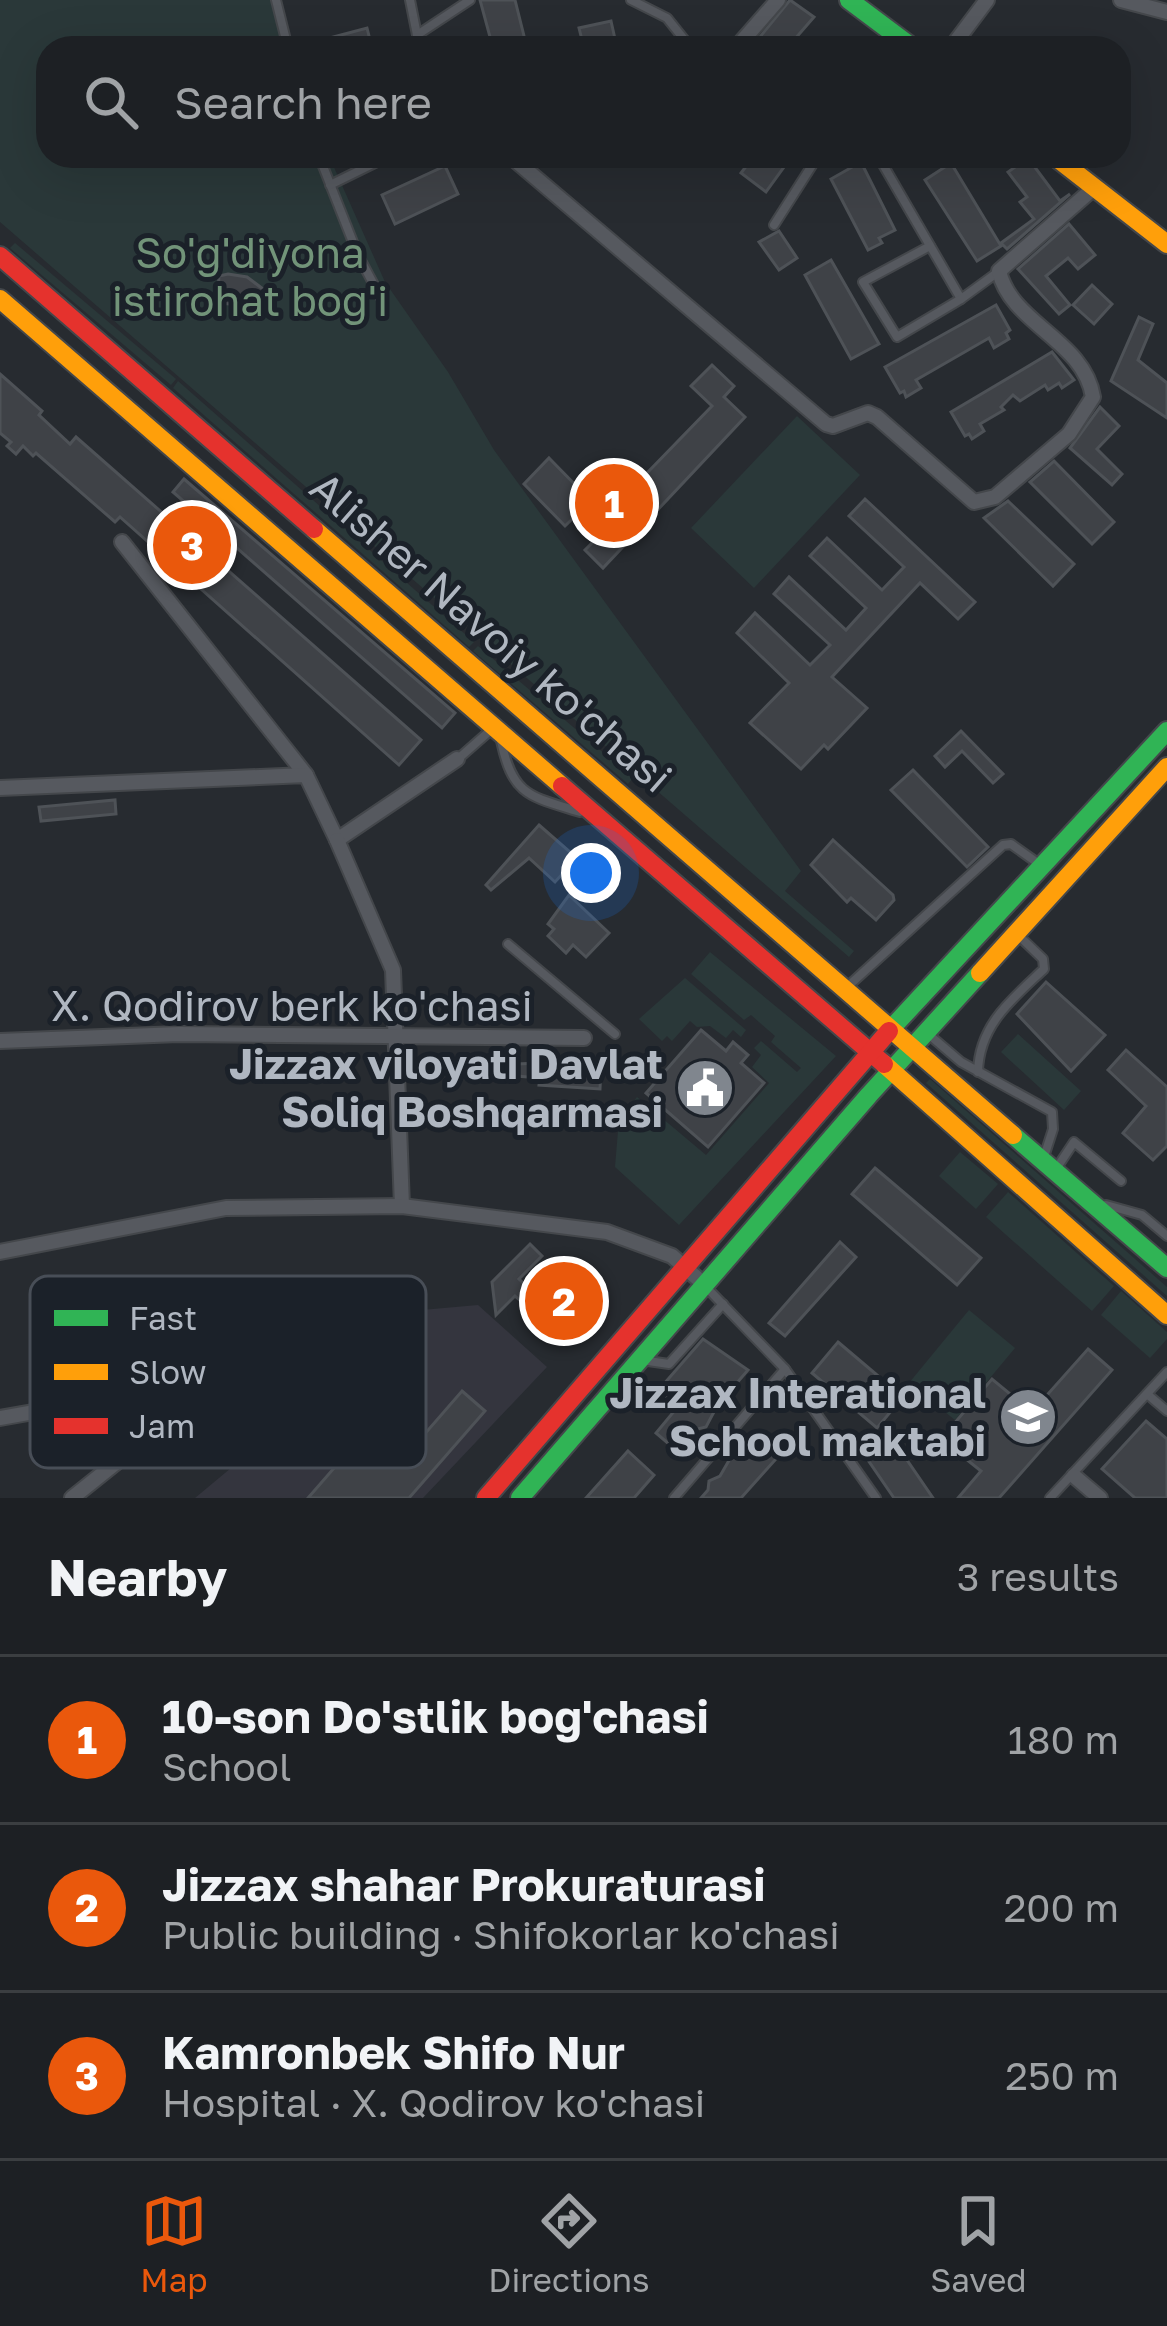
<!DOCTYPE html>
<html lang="en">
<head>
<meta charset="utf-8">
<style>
	:root { --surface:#1d2024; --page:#25282c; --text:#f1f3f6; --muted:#a0a3a6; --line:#3b3e41; --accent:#ea580c }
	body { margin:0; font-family:"Golos Text",sans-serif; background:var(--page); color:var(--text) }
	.you { position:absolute; left:591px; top:873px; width:42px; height:42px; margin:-30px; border:9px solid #fff; border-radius:50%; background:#1a73e8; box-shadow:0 0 0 18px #1a73e833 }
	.badge { display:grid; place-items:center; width:78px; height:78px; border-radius:50%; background:var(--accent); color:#fff; font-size:39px; font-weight:700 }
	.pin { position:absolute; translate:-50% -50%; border:6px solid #fff; box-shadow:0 3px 12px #0006 }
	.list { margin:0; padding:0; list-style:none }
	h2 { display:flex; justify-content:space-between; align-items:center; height:156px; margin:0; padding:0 48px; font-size:51px }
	h2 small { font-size:39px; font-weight:400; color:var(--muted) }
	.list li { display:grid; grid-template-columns:78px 1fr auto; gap:36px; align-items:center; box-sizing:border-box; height:168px; padding:0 48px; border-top:3px solid var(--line) }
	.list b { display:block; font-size:45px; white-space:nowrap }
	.list p { margin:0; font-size:39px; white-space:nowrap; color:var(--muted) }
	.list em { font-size:39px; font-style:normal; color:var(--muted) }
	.icon { flex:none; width:66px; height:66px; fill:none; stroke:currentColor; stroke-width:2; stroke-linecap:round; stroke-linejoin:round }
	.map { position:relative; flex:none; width:1167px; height:1498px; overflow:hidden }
	.search { position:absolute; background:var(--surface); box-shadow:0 12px 48px #0002; left:36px; right:36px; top:36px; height:132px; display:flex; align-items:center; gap:30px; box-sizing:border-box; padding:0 42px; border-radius:36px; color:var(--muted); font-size:45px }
	.sheet { height:660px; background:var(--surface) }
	nav { display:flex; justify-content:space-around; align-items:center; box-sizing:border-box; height:168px; border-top:3px solid var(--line); background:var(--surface); font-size:33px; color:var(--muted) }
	nav a { display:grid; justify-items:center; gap:6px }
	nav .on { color:var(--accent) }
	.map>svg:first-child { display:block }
</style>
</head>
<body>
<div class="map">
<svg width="1167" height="1498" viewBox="0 0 1167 1498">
	<rect width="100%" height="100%" fill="#272b30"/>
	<path fill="#34353e" d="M478,1305l69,62 -124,131h-228l54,-45 -28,-33 92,-75 44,35 31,-67z"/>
	<g fill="#2a3839">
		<path d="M0,0h278l14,48h-244v108h281l56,126 63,90 46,78 307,421 -16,20 69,60 -5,6 -849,-735z"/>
		<path d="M15,243l161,136 -5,6 -161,-137z"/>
		<path d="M178,381l296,261 -5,5 -296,-259z"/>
		<path d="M797,416l63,59 -106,113 -63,-60z"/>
		<path d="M478,646l155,132 -5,6 -155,-133z"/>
		<path d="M710,952l126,104 -157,169 -64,-58 4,-48 18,-22 69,58 63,-72 -17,-16 9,-12 -7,-7 7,-7 36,31 4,-4 -30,-26 4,-6 -24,-21 -7,5 -53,-46z"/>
		<path d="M685,978l61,52 -5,7 -8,-7 -7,8 -16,-12 -13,1 -7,-6 -18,20 -5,-5 -5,5 -23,-22z"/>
		<path d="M1018,1034l63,57 -17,19 -63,-58z"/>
		<path d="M930,1079l237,208v9l-241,-213z"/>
		<path d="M960,1152l38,32 -22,25 -37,-33z"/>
		<path d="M1008,1192l106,94 -22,25 -106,-94z"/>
		<path d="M1121,1291l46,41v7l-17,19 -49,-43z"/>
		<path d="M969,1310l46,38 -60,72 -46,-37z"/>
	</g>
	<g fill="#3f4247" stroke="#4e5257" stroke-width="3">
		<path d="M480,0h35l12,48h-34z"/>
		<path d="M790,0l24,17 -27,31h-36z"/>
		<path d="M611,21l6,27h-33l-5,-20z"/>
		<path d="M367,28l5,20h-65v-4z"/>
		<path d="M754,156h38l-26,36 -25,-19z"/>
		<path d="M1028,158l32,43 10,-7 -63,55 -6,-6 33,-24 -14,-17 7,-5 -19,-25z"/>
		<path d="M861,162l34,68 -16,8 3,5 -14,7 -37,-71z"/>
		<path d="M951,163l50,83 -24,15 -52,-81z"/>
		<path d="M445,166l13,28 -63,30 -13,-29z"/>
		<path d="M1069,224l26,31 -17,14 -10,-11 -22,18 24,29 -11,9 -41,-45z"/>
		<path d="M779,231l18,27 -18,12 -20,-28z"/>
		<path d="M831,260l48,84 -28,15 -46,-84z"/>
		<path d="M228,274l19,3 20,15 -29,18 -8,-6 -13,-1 2,-27z"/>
		<path d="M1092,285l20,19 -18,20 -21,-19z"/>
		<path d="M996,305l14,25 -4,3 3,6 -15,9 -5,-10 -73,42 5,8 -15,9 -2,-6 -4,2 -15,-26z"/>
		<path d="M1139,317l14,7 -15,36 29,23v35l-56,-37z"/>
		<path d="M1052,352l22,28 -12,8 -3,-5 -11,7 -3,-5 -25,16 -7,-6 -12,12 3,3 -24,14 4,7 -12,8 -3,-5 -4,2 -14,-24z"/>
		<path d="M712,365l22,21 -10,11 21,20 -142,151 -18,-18 37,-37 -7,-7 97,-100 -21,-20z"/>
		<path d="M0,374l42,37 -3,4 31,29 6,-7 345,303 -22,25 -279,-248 -5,5 -79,-69 -3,3 -10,-10 -7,8 -9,-8 4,-4 -11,-9z"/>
		<path d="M1100,407l19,19 -22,23 25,25 -10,11 -42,-37z"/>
		<path d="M549,458l42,43 -26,25 -41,-42z"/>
		<path d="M1054,461l60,61 -22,22 -62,-62z"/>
		<path d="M184,479l271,234 -13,15 -269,-236z"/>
		<path d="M865,499l110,103 -17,17 -38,-36 -88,94 35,31 -39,41 -4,-4 -23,24 -51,-46 39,-40 -52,-50 18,-20 55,52 20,-20 -56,-51 15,-17 57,53 20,-22 -56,-52 17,-18 55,52 22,-23 -55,-51z"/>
		<path d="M1008,501l66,63 -21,22 -69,-68z"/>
		<path d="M961,731l42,43 -10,9 -31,-32 -17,16 -10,-11z"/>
		<path d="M913,770l75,77 -21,20 -76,-77z"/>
		<path d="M115,800l1,14 -75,7 -2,-14z"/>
		<path d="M539,825l38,33 -22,24 -26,-24 -38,32 -5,-5z"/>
		<path d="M833,840l60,55 1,5 -18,20 -25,-22 -4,4 -36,-37z"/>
		<path d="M569,895l40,38 -23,24 -13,-12 -7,8 -18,-17 6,-7 -6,-5z"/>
		<path d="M1046,982l59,53 -34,36 -54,-57z"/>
		<path d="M701,1030l25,21 7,-9 15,13 -7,8 23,20 -56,64 -62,-54z"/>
		<path d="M1126,1050l41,37v59l-14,14 -30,-27 23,-27 -38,-36z"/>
		<path d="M541,1063l60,4 -1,22 -61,-4 1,-7 -23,-2v-12z"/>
		<path d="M875,1168l106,90 -24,27 -105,-91z"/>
		<path d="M840,1242l16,15 -71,79 -16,-13z"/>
		<path d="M530,1244l12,12 -23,23 17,16 19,-22 20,19 -28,31 -32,-27 -19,19 -4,-33z"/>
		<path d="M703,1339l45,31 -19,22 -1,11 -12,5 -10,19 -9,2 -8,8 1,7 -13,7 -21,-18 20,-24 -20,-16z"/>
		<path d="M838,1342l65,55 -26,31 -65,-55z"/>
		<path d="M1088,1349l24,21 -113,128h-41l23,-27 -40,-32 51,-60 40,33z"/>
		<path d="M462,1391l23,20 -76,87h-101l60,-69 35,30z"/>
		<path d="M1146,1421l21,18v59h-32l-33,-29z"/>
		<path d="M760,1431l24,19 -43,48h-40l7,-8 1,-9 11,-5 11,-19 10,-5 8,-14z"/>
		<path d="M894,1441l39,57h-39l-26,-38z"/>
		<path d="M628,1451l26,24 -20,23h-48z"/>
	</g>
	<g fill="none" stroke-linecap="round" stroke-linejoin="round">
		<defs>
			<g id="lane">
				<path d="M276,0l12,48"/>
				<path d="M410,0l7,35 8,13"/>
				<path d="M631,0l36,18 24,30"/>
				<path d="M417,35l53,-35"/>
				<path d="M319,156l39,99 23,43"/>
				<path d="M878,156l83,143"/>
				<path d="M330,185l59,-29"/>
				<path d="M774,225l44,-69"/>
				<path d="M930,246l-67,36 34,55 64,-38 37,-27"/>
				<path d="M501,741c12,55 28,55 79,71"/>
				<path d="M459,758l33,-29"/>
				<path d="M508,944l107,90"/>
				<path d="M846,988l157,-143 8,-1 28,20"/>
				<path d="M927,1033l34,29 91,50 1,17 -9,28"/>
				<path d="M978,1072c1,-47 34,-73 66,-103l-1,-10 -25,-24"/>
				<path d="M1058,1166l16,-24 47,39"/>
				<path d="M1106,1205l36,10 25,21"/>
				<path d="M707,1288l78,81 91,129"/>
				<path d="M641,1360l28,4 54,-60"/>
				<path d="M1147,1394l20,17"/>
				<path d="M674,1498l111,-129"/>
				<path d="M1050,1498l117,-126"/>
			</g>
			<g id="street">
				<path d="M1121,0l46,12"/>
				<path d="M736,48l42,-48"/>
				<path d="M951,48l36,-48"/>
				<path d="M510,156l316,268 7,2 35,-13 9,4 97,85 21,-5 74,-63 24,-37c-9,-57 -82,-73 -94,-126l96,-84"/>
				<path d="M122,542l184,233"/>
				<path d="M0,788l306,-13 31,65 120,-81"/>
				<path d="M337,840l56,130 9,236"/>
				<path d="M0,1041l179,-7 405,4"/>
				<path d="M0,1252l226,-44 176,-2 205,26 65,24 34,30"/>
				<path d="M0,1418l124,-22 24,40"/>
				<path d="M1074,1476l26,22"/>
				<path d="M72,1498l126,-101 23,-5"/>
			</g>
			<g id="fast">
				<path d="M849,0l64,48"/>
				<path d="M889,1031l278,-300"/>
				<path d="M1013,1135l154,133"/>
				<path d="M520,1498l349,-403 111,-122"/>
			</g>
			<g id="slow">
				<path d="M1054,156l113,88"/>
				<path d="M0,299l562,487"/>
				<path d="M314,529l699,606"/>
				<path d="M980,973l187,-206"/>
				<path d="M884,1064l283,251"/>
			</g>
			<g id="jam">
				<path d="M0,256l314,273"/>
				<path d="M562,786l322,278"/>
				<path d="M486,1498l403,-467"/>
			</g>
		</defs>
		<use href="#lane" stroke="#44474b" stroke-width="12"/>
		<use href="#street" stroke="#44474b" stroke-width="18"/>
		<use href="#fast" stroke="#44474b" stroke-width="22"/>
		<use href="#slow" stroke="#44474b" stroke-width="22"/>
		<use href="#jam" stroke="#44474b" stroke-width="22"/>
		<use href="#lane" stroke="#56595f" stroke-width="8"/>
		<use href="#street" stroke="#56595f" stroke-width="14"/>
		<use href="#fast" stroke="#30b455" stroke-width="18"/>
		<use href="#slow" stroke="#ff9f0a" stroke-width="18"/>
		<use href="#jam" stroke="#e5322d" stroke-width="18"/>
	</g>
	<defs>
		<symbol id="civic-disc" viewBox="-11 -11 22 22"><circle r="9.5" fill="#80868e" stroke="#1b2129"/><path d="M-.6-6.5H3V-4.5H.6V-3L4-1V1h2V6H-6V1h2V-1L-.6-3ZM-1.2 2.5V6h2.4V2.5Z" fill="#fff"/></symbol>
		<symbol id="school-disc" viewBox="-11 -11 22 22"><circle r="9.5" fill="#80868e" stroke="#1b2129"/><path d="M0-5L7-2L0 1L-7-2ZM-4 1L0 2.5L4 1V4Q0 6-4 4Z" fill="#fff"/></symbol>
	</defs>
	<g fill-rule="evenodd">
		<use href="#civic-disc" x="672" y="1055" width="66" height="66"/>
		<use href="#school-disc" x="995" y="1384" width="66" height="66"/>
	</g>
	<g text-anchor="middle" stroke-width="10" stroke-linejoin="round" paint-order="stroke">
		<g font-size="42" fill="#729479" stroke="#1b2129">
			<text x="250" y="268">So'g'diyona<tspan x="250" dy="48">istirohat bog'i</tspan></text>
		</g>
		<g font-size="42" fill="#b0b7c1" stroke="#1b2129">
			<text transform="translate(491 632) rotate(41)" y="15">Alisher Navoiy ko'chasi</text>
			<text x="292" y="1021">X. Qodirov berk ko'chasi</text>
		</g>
		<g font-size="42" font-weight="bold" fill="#b0b7c1" stroke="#1b2129" text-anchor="end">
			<text x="663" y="1079">Jizzax viloyati Davlat<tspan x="663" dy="48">Soliq Boshqarmasi</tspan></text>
			<text x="986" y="1408">Jizzax Interational<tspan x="986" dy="48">School maktabi</tspan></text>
		</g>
	</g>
	<rect x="30" y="1276" width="396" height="192" rx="18" fill="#1b2129" stroke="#484e57" stroke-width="3"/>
	<rect x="54" y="1310" width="54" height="16" fill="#30b455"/>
	<rect x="54" y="1364" width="54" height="16" fill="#ff9f0a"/>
	<rect x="54" y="1418" width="54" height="16" fill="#e5322d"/>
	<g font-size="33" fill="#b0b7c1">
		<text x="129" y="1330">Fast</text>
		<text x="129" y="1384">Slow</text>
		<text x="129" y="1438">Jam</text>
	</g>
</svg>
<div class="you"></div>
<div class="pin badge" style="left:614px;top:503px">1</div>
<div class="pin badge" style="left:564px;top:1301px">2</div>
<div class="pin badge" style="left:192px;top:545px">3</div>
<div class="search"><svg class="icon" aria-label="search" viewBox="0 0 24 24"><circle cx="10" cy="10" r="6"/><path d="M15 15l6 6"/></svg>Search here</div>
</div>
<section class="sheet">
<h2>Nearby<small>3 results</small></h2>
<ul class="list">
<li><span class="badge">1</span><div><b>10-son Do'stlik bog'chasi</b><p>School</p></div><em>180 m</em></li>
<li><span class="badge">2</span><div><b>Jizzax shahar Prokuraturasi</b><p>Public building · Shifokorlar ko'chasi</p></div><em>200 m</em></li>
<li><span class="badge">3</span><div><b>Kamronbek Shifo Nur</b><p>Hospital · X. Qodirov ko'chasi</p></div><em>250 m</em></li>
</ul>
</section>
<nav>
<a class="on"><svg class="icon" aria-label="map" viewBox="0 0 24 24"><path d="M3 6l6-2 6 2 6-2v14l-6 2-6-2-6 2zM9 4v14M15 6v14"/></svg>Map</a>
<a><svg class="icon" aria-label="directions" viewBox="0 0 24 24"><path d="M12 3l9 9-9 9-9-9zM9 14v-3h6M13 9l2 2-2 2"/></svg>Directions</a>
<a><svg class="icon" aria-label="saved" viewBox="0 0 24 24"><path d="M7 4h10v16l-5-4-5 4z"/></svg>Saved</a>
</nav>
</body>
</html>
